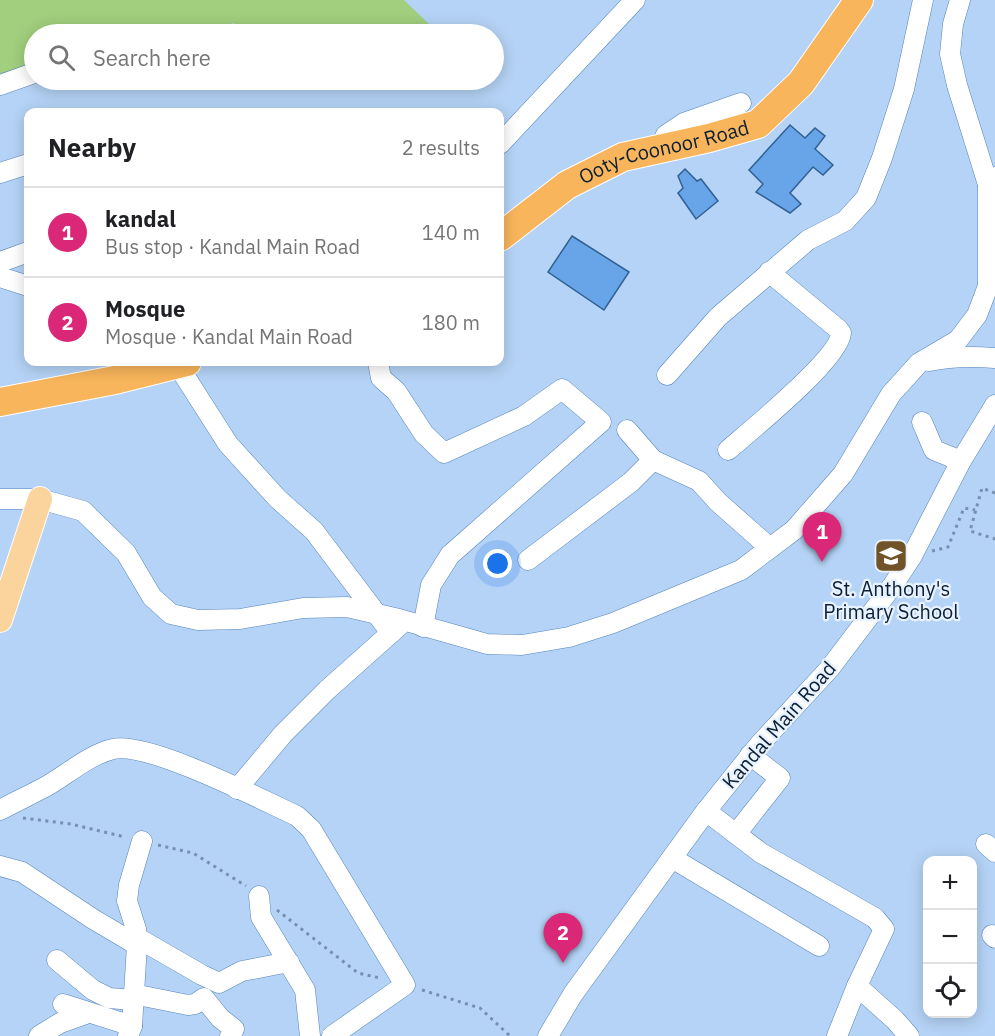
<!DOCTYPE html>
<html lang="en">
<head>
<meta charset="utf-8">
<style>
	:root { --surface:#fff; --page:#f2f2f2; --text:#202124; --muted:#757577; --line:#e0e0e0; --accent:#db2777 }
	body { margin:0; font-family:"IBM Plex Sans",sans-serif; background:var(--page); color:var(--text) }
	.controls { position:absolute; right:18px; bottom:18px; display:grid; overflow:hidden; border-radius:12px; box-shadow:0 3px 15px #0003 }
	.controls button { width:54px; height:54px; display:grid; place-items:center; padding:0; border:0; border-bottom:2px solid var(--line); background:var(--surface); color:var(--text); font:30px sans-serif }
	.you { position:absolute; left:498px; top:564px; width:21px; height:21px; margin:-15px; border:4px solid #fff; border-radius:50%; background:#1a73e8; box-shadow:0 0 0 9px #1a73e833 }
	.badge { display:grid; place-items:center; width:39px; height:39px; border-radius:50%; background:var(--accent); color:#fff; font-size:20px; font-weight:700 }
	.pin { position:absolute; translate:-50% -50px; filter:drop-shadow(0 2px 3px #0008) }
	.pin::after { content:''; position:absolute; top:32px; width:21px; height:18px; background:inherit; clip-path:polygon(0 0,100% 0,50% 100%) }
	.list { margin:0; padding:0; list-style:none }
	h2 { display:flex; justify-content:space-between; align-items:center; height:78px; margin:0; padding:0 24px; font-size:26px }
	h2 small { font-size:20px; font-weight:400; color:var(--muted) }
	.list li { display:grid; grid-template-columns:39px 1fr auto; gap:18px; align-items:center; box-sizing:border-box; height:90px; padding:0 24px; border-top:2px solid var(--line) }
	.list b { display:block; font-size:22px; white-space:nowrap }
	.list p { margin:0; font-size:20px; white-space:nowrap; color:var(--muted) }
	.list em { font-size:20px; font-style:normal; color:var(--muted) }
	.icon { flex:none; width:33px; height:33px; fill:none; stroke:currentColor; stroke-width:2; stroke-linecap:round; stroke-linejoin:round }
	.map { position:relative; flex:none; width:995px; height:1036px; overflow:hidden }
	.search { position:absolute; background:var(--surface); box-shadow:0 3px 15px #0003; left:24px; top:24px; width:480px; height:66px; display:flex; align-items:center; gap:15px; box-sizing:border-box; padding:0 21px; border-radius:33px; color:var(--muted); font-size:22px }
	.panel { position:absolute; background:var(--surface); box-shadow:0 3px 15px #0003; left:24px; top:108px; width:480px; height:258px; border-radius:12px }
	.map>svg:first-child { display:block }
</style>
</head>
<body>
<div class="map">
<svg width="995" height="1036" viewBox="0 0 995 1036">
	<rect width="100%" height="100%" fill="#b5d3f6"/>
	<path fill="#a1cf7d" d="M0,0h404l27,26 -15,8h-160l-23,-11 -18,11h-181v39l-34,12z"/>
	<g fill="#67a4e8" stroke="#316093" stroke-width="1.5">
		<path d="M790,125l15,13 10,-10 10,8 -10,13 18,16 -10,10 -10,-8 -23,26 11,11 -11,9 -34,-21 7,-8 -14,-14z"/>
		<path d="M685,169l12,12 4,-2 17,22 -22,18 -18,-26 5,-5 -5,-12z"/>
		<path d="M572,236l57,36 -25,38 -56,-38z"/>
	</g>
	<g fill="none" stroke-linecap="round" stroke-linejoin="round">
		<defs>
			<g id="minor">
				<path d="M960,0l-7,24 -3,30 7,31 34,109"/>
				<path d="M0,85l34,-12"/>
				<path d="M500,144l135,-144"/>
				<path d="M660,148l6,-13 18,-12 57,-20"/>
				<path d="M0,173l28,-9"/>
				<path d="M0,262l28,-10"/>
				<path d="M0,277l28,9"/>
				<path d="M929,361c23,-5 43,-5 66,-3"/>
				<path d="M378,362l3,16 15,13 28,43 20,19 80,-37 38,-27 39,33 -151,133 -19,30 -8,42"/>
				<path d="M177,364l51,80 50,55 36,32 77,102"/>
				<path d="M667,375l51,-58 90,-77 37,-19 21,-23 16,-40 22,-69 19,-89"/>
				<path d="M922,422l12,28 27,11"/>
				<path d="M627,430l26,30 46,21 19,21 52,46"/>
				<path d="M728,450c22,-19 112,-92 113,-117l-3,-4 -69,-57"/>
				<path d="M0,499h40l43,12 43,42 26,44 19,17 27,6 42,-1 63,-11 44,-1 52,12 88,25 35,1 47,-8 44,-14 128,-53 53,-40 49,-56 48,-80 28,-31 39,-23 19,-25 11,-29v-101l7,-8"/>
				<path d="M528,560l103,-78 22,-22"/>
				<path d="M237,789l46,-55 44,-44 73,-65"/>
				<path d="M0,810c15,-8 30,-15 45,-23 22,-12 43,-32 68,-38 35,-8 147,50 184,67l14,13 94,156 -73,51"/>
				<path d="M706,811l55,42 114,65 9,11 -27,57 38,34 14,16"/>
				<path d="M736,834l44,-56 -30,-23"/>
				<path d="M986,844l9,8"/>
				<path d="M672,858l147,88"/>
				<path d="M0,866l22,6 71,47 44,26"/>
				<path d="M259,896l2,21 44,73 5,46"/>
				<path d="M992,935l3,3"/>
				<path d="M136,937l66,38 17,8 23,-12 47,-9"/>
				<path d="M57,960l36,30 16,8 24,2"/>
				<path d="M133,994l55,11 7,-1 9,-6 16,20 14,11 -4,7"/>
				<path d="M63,1004l69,22"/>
				<path d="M39,1036l21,-13 28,-10"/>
				<path d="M128,1036l4,-10 5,-81 -1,-16 -9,-28 2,-16 13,-44"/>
				<path d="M548,1036l25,-42 133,-183 53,-66 71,-77 63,-83 19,-29 49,-95 34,-56"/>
				<path d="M837,1036l20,-50"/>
			</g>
			<path id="major" d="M0,620l40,-121"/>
			<g id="highway">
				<path id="s1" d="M500,237l67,-52 56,-28 86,-19 49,-14 43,-41 58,-83"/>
				<path d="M0,402l115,-22 72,-18"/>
			</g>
		</defs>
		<use href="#minor" stroke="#5585bb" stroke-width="21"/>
		<use href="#major" stroke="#fff" stroke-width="26"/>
		<use href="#highway" stroke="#fff" stroke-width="30"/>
		<g stroke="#7690af" stroke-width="3" stroke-dasharray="3 4.5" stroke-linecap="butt">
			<path d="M995,493l-13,-5 -12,43 25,8"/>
			<path d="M932,551l16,-4 16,-39 11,2"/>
			<path d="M23,818l48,6 54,13"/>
			<path d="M158,845l35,8 53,33"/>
			<path d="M277,910l81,63 22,5"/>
			<path d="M422,990l58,18 30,28"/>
		</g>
		<use href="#minor" stroke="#fff" stroke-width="20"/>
		<use href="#major" stroke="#fbd39d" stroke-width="24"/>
		<use href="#highway" stroke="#f8b55b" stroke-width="28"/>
	</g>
	<defs>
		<symbol id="school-square" viewBox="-11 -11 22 22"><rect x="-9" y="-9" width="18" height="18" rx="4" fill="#725228" stroke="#e7f2fe"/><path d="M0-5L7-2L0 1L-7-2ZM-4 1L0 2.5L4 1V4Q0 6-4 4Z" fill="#fff"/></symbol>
	</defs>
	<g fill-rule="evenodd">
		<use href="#school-square" x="872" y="537" width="38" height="38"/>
	</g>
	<g text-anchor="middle" stroke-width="4.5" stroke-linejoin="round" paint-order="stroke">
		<g font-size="20" fill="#0b1f35" stroke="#e7f2fe">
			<text dy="7" stroke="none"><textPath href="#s1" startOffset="188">Ooty-Coonoor Road</textPath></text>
			<text transform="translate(779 725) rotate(-49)" y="7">Kandal Main Road</text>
		</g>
		<g font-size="20" fill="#0b1f35" stroke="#e7f2fe">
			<text x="891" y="596">St. Anthony's<tspan x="891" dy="23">Primary School</tspan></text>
		</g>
	</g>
</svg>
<div class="controls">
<button>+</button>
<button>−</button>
<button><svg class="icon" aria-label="locate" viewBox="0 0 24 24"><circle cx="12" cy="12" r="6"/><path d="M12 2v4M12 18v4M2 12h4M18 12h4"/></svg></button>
</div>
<div class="you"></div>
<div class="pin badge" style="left:822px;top:562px">1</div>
<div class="pin badge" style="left:563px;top:963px">2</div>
<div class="search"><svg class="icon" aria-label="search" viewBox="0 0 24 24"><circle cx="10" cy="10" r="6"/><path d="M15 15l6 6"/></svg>Search here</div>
<section class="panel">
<h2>Nearby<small>2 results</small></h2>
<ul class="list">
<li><span class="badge">1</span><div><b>kandal</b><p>Bus stop · Kandal Main Road</p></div><em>140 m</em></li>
<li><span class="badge">2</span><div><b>Mosque</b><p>Mosque · Kandal Main Road</p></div><em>180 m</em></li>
</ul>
</section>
</div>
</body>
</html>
